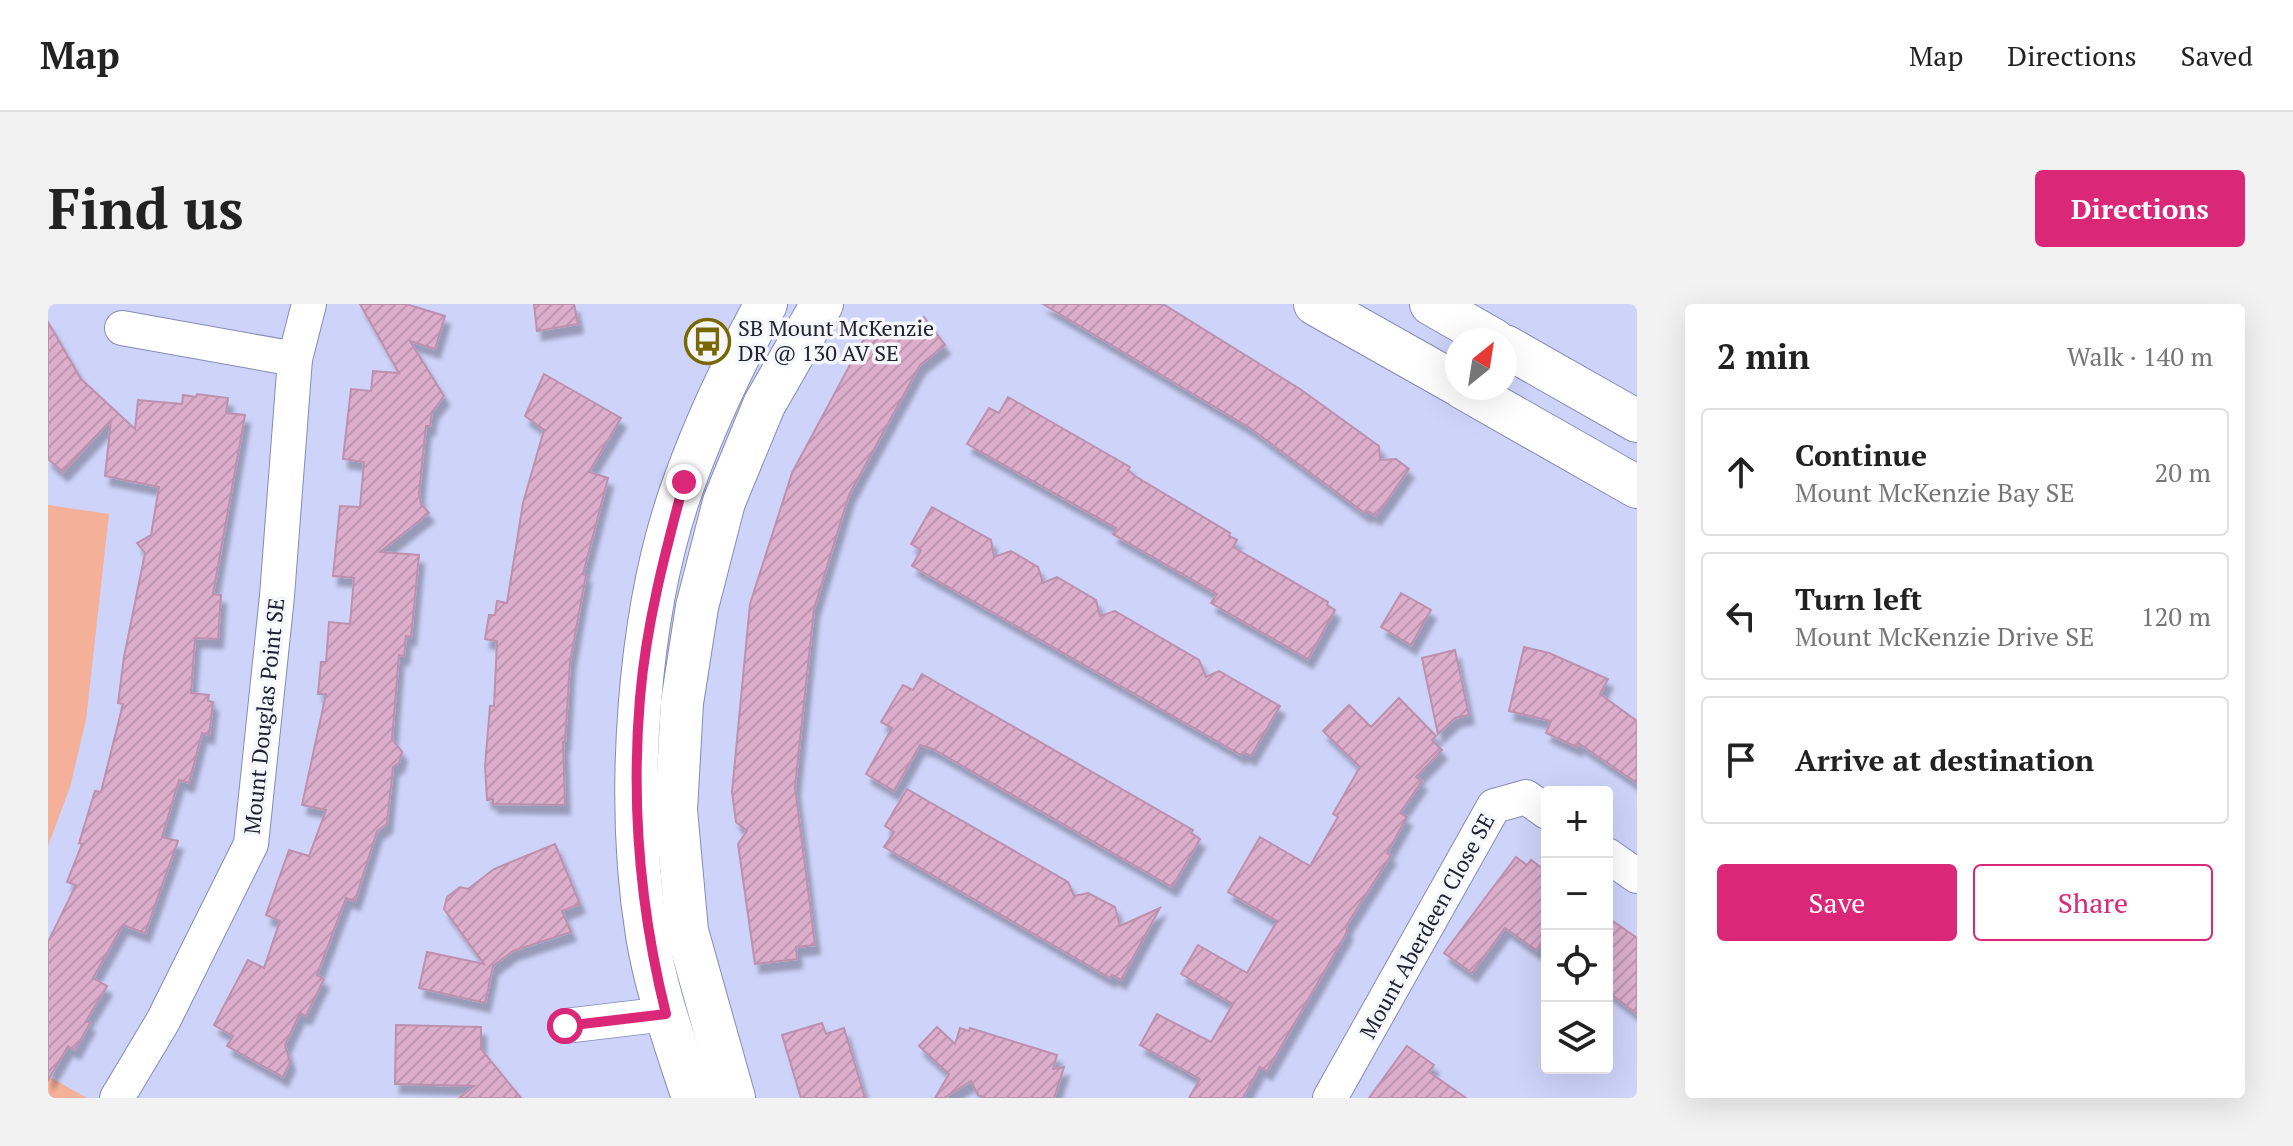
<!DOCTYPE html>
<html lang="en">
<head>
<meta charset="utf-8">
<style>
	:root { --surface:#fff; --page:#f2f2f2; --text:#222; --muted:#767676; --line:#e0e0e0; --accent:#db2777 }
	body { margin:0; font-family:"PT Serif",serif; background:var(--page); color:var(--text) }
	.controls { position:absolute; right:24px; bottom:24px; display:grid; overflow:hidden; border-radius:8px; box-shadow:0 8px 32px #0002 }
	.controls button { width:72px; height:72px; display:grid; place-items:center; padding:0; border:0; border-bottom:2px solid var(--line); background:var(--surface); color:var(--text); font:40px sans-serif }
	.compass { position:absolute; left:1397px; top:24px; width:72px; height:72px; border-radius:50%; background:var(--surface); box-shadow:0 8px 32px #0002; rotate:30deg }
	.stop { position:absolute; width:24px; height:24px; margin:-18px; border:6px solid #db2777; border-radius:50%; background:#fff }
	.stop.end { background:#db2777; border-color:#fff; box-shadow:0 2px 8px #0008 }
	.list { margin:0; padding:0; list-style:none }
	h2 { display:flex; justify-content:space-between; align-items:center; height:104px; margin:0; padding:0 32px; font-size:34px }
	h2 small { font-size:26px; font-weight:400; color:var(--muted) }
	.list li { display:grid; grid-template-columns:52px 1fr auto; gap:24px; align-items:center; box-sizing:border-box; height:128px; margin:0 16px 16px; padding:0 16px; border:2px solid var(--line); border-radius:8px }
	.list b { display:block; font-size:30px; white-space:nowrap }
	.list p { margin:0; font-size:26px; white-space:nowrap; color:var(--muted) }
	.list em { font-size:26px; font-style:normal; color:var(--muted) }
	.actions { display:flex; gap:16px; padding:24px 32px }
	.actions a { flex:1; padding:18px 0; border:2px solid var(--accent); border-radius:8px; text-align:center; font-size:28px; color:var(--accent) }
	.actions .main { background:var(--accent); color:#fff }
	.icon { flex:none; width:44px; height:44px; fill:none; stroke:currentColor; stroke-width:2; stroke-linecap:round; stroke-linejoin:round }
	.map { position:relative; flex:none; width:1589px; height:794px; overflow:hidden; border-radius:8px }
	header { display:flex; align-items:center; gap:48px; box-sizing:border-box; height:112px; padding:0 40px; background:var(--surface); border-bottom:2px solid var(--line) }
	header strong { font-size:38px }
	nav { display:flex; gap:44px; margin-inline-start:auto; font-size:28px }
	.intro { display:flex; align-items:center; justify-content:space-between; box-sizing:border-box; height:192px; padding:0 48px }
	h1 { margin:0; font-size:56px }
	.button { padding:20px 36px; border-radius:8px; background:var(--accent); color:#fff; font-size:28px; font-weight:700 }
	main { display:flex; gap:48px; padding:0 48px }
	aside { flex:1; background:var(--surface); border-radius:8px; box-shadow:0 8px 32px #0002 }
	.map>svg:first-child { display:block }
</style>
</head>
<body>
<header>
<strong>Map</strong>
<nav><a>Map</a><a>Directions</a><a>Saved</a></nav>
</header>
<div class="intro"><h1>Find us</h1><a class="button">Directions</a></div>
<main>
<div class="map">
<svg width="1589" height="794" viewBox="0 0 1589 794">
	<defs>
		<pattern id="building-hatch" width="6" height="6" patternUnits="userSpaceOnUse" patternTransform="scale(2)"><rect width="6" height="6" fill="#dcaecc"/><path d="M-1 1l2-2M0 6l6-6M5 7l2-2" fill="none" stroke="#bc95b0"/></pattern>
		<filter id="shadow"><feDropShadow dx="5" dy="9" stdDeviation="2" flood-color="#0004"/></filter>
	</defs>
	<rect width="100%" height="100%" fill="#ced3fa"/>
	<g fill="#f5b099">
		<path d="M0,201l61,9 -23,206 -16,67 -22,59z"/>
		<path d="M0,772l39,22h-39z"/>
	</g>
	<g fill="url(#building-hatch)" stroke="#bd90ae" stroke-width="2" filter="url(#shadow)">
		<path d="M312,0h46l39,12 -10,33 -25,-8 34,55 -12,16 -2,14h-4l-7,67 2,11 8,9 -49,39 39,3 -8,82 -5,-1 -2,20 -5,-1 -7,84 10,13 -3,11 -6,4 -6,57 -10,7 -22,70 -9,-3 -29,77 7,4 -18,37 -6,-3 -15,32 5,17 -7,15 -56,-31 6,-10 -19,-11 34,-65 16,8 16,-47 -14,-6 23,-65 20,6 17,-46 -24,-5 24,-111h-8l3,-32h5l3,-40 21,2 4,-46 -21,-2 7,-70 20,1 4,-45 -21,-3 8,-70 20,2 2,-20 26,2z"/>
		<path d="M486,0h40l4,20 -41,7z"/>
		<path d="M995,0h120l137,85 79,57 1,14 16,-1 13,10 -33,47 -8,-5 -2,3 -116,-86z"/>
		<path d="M876,13l21,28 -25,20 -71,130 -35,114 -19,178 20,158 -19,2 1,12 -42,5 -17,-120 9,-13 -11,-9 -4,-30 18,-188 42,-131 82,-153 28,15z"/>
		<path d="M0,18l33,57 54,50 3,-29 44,4 1,-9 13,2 1,-3 31,4 -2,15 19,2 -32,179 8,1 -3,44 -23,-1 -4,55 18,2 -1,6 5,1 -4,33 -7,-2 -13,50 -10,-3 -17,57 16,4 -33,92 -22,-8 -30,53 14,8 -21,35 4,2 -15,27 -7,-4 -20,34v-138l28,-57 -9,-3 15,-38 -3,-1 16,-52 6,1 22,-88 -5,-1 6,-46 21,-104 -8,-10 14,-8 8,-48 -54,-11 6,-56 -48,52 -15,-13z"/>
		<path d="M496,70l77,44 -32,54 19,6 -25,96 3,1 -16,87 -5,80h-2l2,63 -72,-1v-5l-6,1 -2,-34 5,-60h4l3,-65 -12,-2 4,-24h6l2,-14 10,2 16,-100 21,-73 -19,-14z"/>
		<path d="M960,93l122,70 -2,3 7,6 95,57 -1,3 8,4 -4,7 95,55 -1,3 8,5 -27,49 -97,-56 6,-9 -104,-60 3,-6 -149,-84 22,-36 10,5z"/>
		<path d="M884,203l59,33 3,17 17,-6 27,16 5,16 14,-6 39,23 4,16 15,-5 84,49 7,17 13,-6 61,35 -29,50 -8,-4 -2,3 -329,-189 9,-16 -10,-6z"/>
		<path d="M1353,289l30,17 -20,35 -30,-18z"/>
		<path d="M1476,343l25,6 59,26 -8,15 37,27v62l-59,-40 -1,4 -31,-14 5,-12 -42,-10z"/>
		<path d="M1407,346l14,65 -14,3 -17,16 -16,-76z"/>
		<path d="M874,370l271,156 -2,3 9,6 -28,48 -239,-138 -13,-4 -26,46 -28,-17 26,-46 -11,-6 22,-37 10,5z"/>
		<path d="M1351,394l37,38 -4,4 10,10 -26,27 6,4 -22,32 7,4 -20,36 4,2 -45,71 1,6 -80,139 -7,-4 -17,31h-54l11,-19 -60,-34 17,-31 54,28 22,-38 -52,-30 17,-29 49,28 30,-52 -49,-29 32,-55 50,29 28,-49 -5,-3 27,-47 -37,-36 26,-26 22,22z"/>
		<path d="M859,485l161,93 6,14 14,-3 27,14 5,19 40,-18 -39,72 -9,-5 -2,3 -226,-131 10,-15 -9,-6z"/>
		<path d="M507,540l25,60 -18,7 9,21 -58,19 -20,15 -8,37 -66,-15 8,-36 57,12 -40,-55 3,-12 13,-10 8,2 26,-20z"/>
		<path d="M1468,553l11,8 4,-5 16,12v63l-11,15 -31,-22 -33,45 -28,-20z"/>
		<path d="M1559,613l30,21v76l-30,-23z"/>
		<path d="M774,719l4,11 18,-6 21,70h-64l-19,-63z"/>
		<path d="M348,721l85,2v22l40,49h-62l15,-12 -79,-2z"/>
		<path d="M889,723l18,17 5,-16 9,3 1,-3 87,27 -4,14 11,-2 -10,31h-68l-8,-3 -7,-14 -27,17h-9l14,-24 -30,-28z"/>
		<path d="M1359,742l27,19 -5,7 37,26h-97z"/>
	</g>
	<g fill="none" stroke-linecap="round" stroke-linejoin="round">
		<defs>
			<g id="minor">
				<path d="M74,24l173,31"/>
				<path d="M1559,551l30,21"/>
				<path d="M517,722l101,-12"/>
				<path d="M69,794l46,-77 88,-177 26,-248 18,-237 14,-55"/>
				<path d="M1282,794l164,-292 32,-9 21,15"/>
			</g>
			<g id="tertiary">
				<path d="M1267,0l142,80"/>
				<path d="M1383,0l63,36"/>
				<path d="M1457,42l132,75"/>
				<path d="M1415,84l174,99"/>
				<path d="M645,794c-17,-53 -37,-107 -46,-163 -22,-136 -10,-326 38,-455 22,-61 50,-119 81,-176"/>
				<path d="M686,794l-47,-167 -11,-121 6,-107 15,-96 27,-105 40,-97 58,-101"/>
			</g>
		</defs>
		<use href="#minor" stroke="#858bb7" stroke-width="36"/>
		<use href="#tertiary" stroke="#858bb7" stroke-width="44"/>
		<use href="#minor" stroke="#fff" stroke-width="34"/>
		<use href="#tertiary" stroke="#fff" stroke-width="42"/>
	</g>
	<g fill="none" stroke-linecap="round" stroke-linejoin="round">
		<path stroke="#db2777" stroke-width="10" d="M517,722l101,-12c-26,-104 -35,-209 -26,-316 6,-73 25,-145 44,-216"/>
	</g>
	<defs>
		<symbol id="bus-ring" viewBox="-11 -11 22 22"><circle r="9.5" fill="#f6f7fc" stroke="#776800" stroke-width="1.5"/><path d="M-5-6H5V4H4V6H2V4H-2V6H-4V4H-5ZM-3.5-4V0h7V-4ZM-3.5 1.2v1.5H-2V1.2ZM2 1.2v1.5H3.5V1.2Z" fill="#776800"/></symbol>
	</defs>
	<g fill-rule="evenodd">
		<use href="#bus-ring" x="634" y="12" width="51" height="51"/>
	</g>
	<g text-anchor="middle" stroke-width="7" stroke-linejoin="round" paint-order="stroke">
		<g font-size="22" fill="#202233" stroke="#f6f7fc" text-anchor="start">
			<text x="690" y="32">SB Mount McKenzie<tspan x="690" dy="25">DR @ 130 AV SE</tspan></text>
		</g>
		<g font-size="22" fill="#202233" stroke="#f6f7fc">
			<text transform="translate(216 412) rotate(-84)" y="8">Mount Douglas Point SE</text>
			<text transform="translate(1379 622) rotate(-61)" y="8">Mount Aberdeen Close SE</text>
		</g>
	</g>
</svg>
<div class="controls">
<button>+</button>
<button>−</button>
<button><svg class="icon" aria-label="locate" viewBox="0 0 24 24"><circle cx="12" cy="12" r="6"/><path d="M12 2v4M12 18v4M2 12h4M18 12h4"/></svg></button>
<button><svg class="icon" aria-label="layers" viewBox="0 0 24 24"><path d="M12 4l9 5-9 5-9-5zM3 14l9 5 9-5"/></svg></button>
</div>
<svg class="compass" viewBox="-18 -18 36 36"><path d="M0-13l5 13h-10z" fill="#e53935"/><path d="M0 13l5-13h-10z" fill="#767676"/></svg>
<div class="stop" style="left:517px;top:722px"></div>
<div class="stop end" style="left:636px;top:178px"></div>
</div>
<aside>
<h2>2 min<small>Walk · 140 m</small></h2>
<ul class="list">
<li><svg class="icon" aria-label="ahead" viewBox="0 0 24 24"><path d="M12 20V5M6 11l6-6 6 6"/></svg><div><b>Continue</b><p>Mount McKenzie Bay SE</p></div><em>20 m</em></li>
<li><svg class="icon" aria-label="left" viewBox="0 0 24 24"><path d="M17 20v-9H6M10 6l-5 5 5 5"/></svg><div><b>Turn left</b><p>Mount McKenzie Drive SE</p></div><em>120 m</em></li>
<li><svg class="icon" aria-label="arrive" viewBox="0 0 24 24"><path d="M6 21V4h12l-3 4 3 4H6"/></svg><div><b>Arrive at destination</b></div></li>
</ul>
<div class="actions"><a class="main">Save</a><a>Share</a></div>
</aside>
</main>
</body>
</html>
